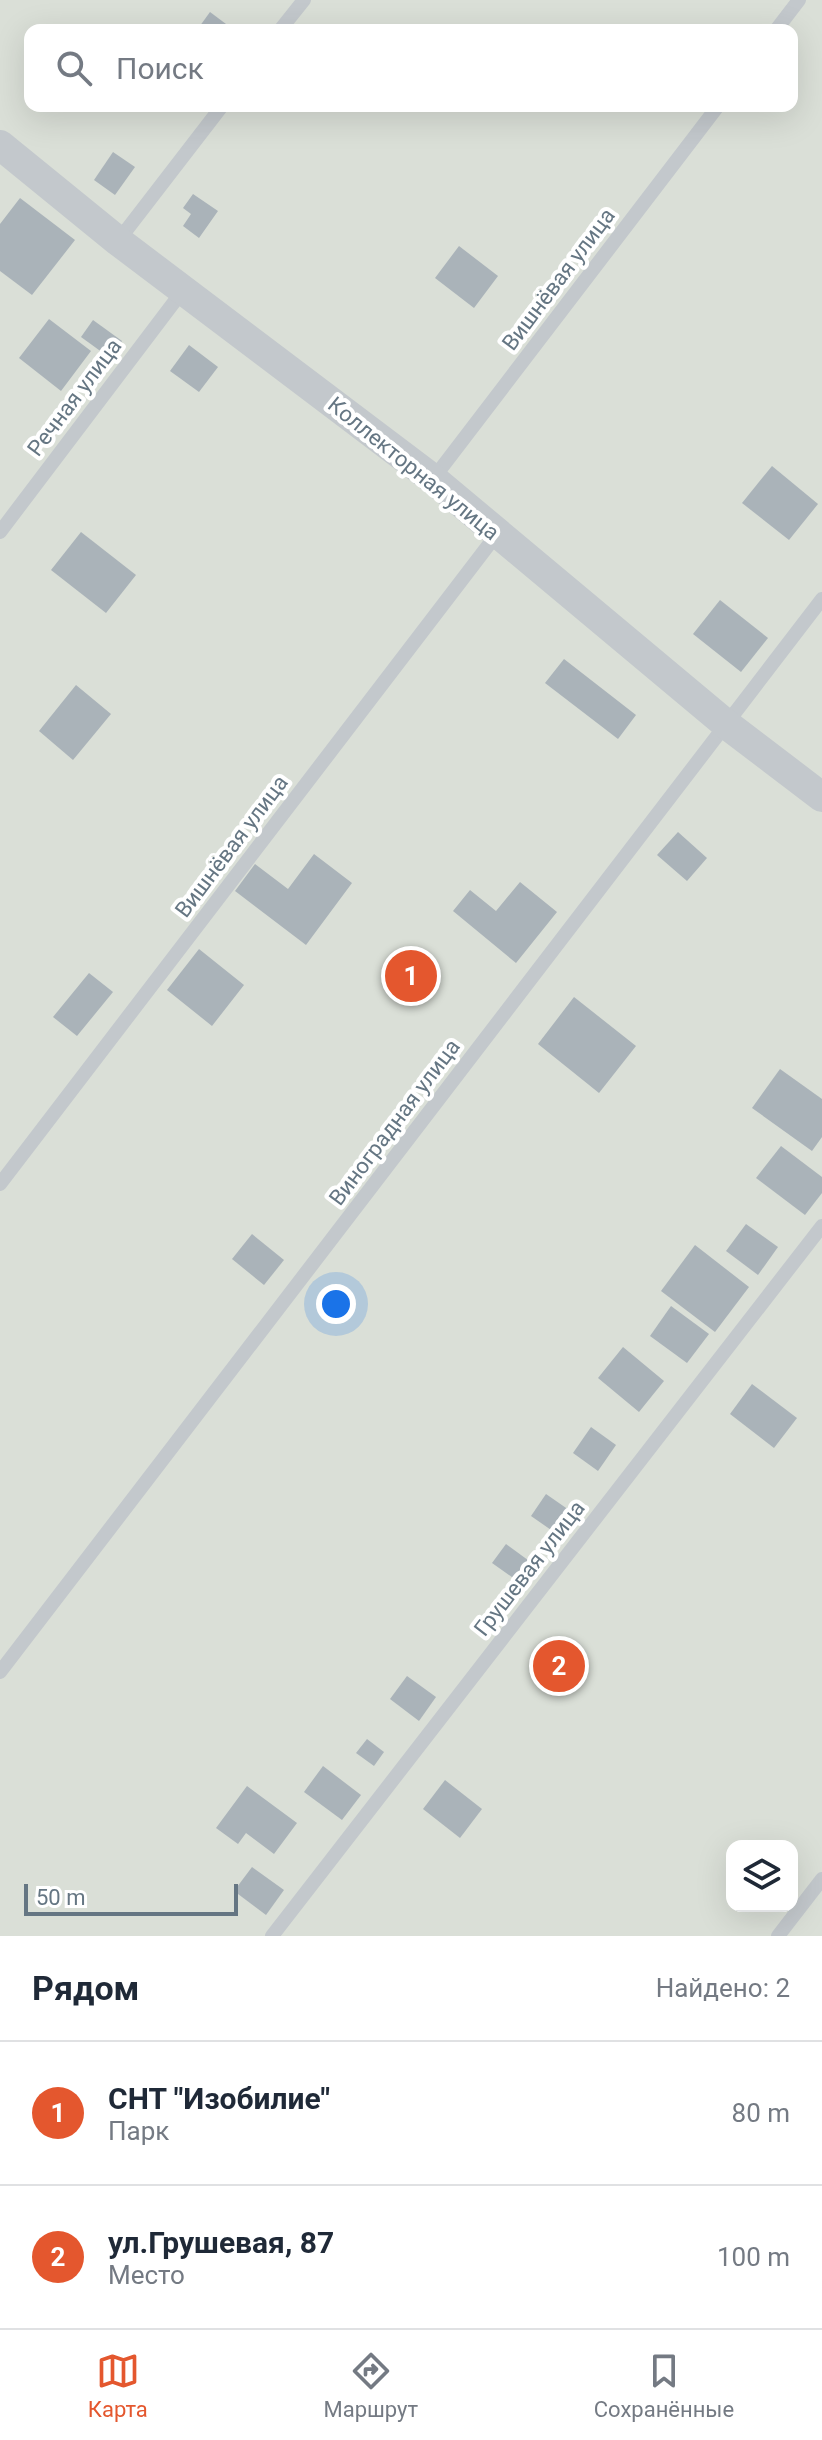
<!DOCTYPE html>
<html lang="ru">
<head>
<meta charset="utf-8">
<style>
	:root { --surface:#fff; --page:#f2f2f3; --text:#1f2937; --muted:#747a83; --line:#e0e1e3; --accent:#e4572e }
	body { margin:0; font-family:Roboto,sans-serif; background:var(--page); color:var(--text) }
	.controls { position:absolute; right:24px; bottom:24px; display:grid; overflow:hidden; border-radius:16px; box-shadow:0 8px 32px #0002 }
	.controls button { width:72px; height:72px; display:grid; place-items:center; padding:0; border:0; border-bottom:2px solid var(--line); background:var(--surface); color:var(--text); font:40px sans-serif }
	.scale { position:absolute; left:24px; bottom:20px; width:214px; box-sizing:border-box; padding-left:8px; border:4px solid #657683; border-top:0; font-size:22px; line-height:28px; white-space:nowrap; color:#657683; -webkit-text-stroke:6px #fff; paint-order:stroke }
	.you { position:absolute; left:336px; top:1304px; width:28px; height:28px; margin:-20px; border:6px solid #fff; border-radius:50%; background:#1a73e8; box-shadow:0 0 0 12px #1a73e833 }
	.badge { display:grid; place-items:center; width:52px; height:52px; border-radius:50%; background:var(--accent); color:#fff; font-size:26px; font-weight:700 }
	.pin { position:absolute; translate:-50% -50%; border:4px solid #fff; box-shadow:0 2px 8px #0006 }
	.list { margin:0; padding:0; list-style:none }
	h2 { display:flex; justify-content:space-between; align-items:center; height:104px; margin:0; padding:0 32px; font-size:34px }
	h2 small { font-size:26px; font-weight:400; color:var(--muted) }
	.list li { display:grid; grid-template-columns:52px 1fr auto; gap:24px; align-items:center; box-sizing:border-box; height:144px; padding:0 32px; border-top:2px solid var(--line) }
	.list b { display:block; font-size:30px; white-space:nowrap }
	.list p { margin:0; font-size:26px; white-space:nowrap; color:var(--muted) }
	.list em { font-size:26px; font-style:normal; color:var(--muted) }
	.icon { flex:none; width:44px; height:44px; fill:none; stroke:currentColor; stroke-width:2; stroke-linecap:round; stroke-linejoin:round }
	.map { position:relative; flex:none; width:822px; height:1936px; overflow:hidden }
	.search { position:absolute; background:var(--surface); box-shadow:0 8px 32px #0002; left:24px; right:24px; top:24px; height:88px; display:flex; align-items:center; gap:20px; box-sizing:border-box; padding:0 28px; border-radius:16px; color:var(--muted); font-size:30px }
	.sheet { height:392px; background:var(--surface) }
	nav { display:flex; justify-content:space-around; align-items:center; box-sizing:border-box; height:112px; border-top:2px solid var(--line); background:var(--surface); font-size:22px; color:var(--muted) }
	nav a { display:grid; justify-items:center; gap:4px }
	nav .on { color:var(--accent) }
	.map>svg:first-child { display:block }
</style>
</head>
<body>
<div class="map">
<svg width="822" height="1936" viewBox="0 0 822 1936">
	<rect width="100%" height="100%" fill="#fafaf8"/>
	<path fill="#dadfd7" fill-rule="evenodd" d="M0,0h822v1936h-822zM30,30h762v76h-762zM732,1846h60v60h-60z"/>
	<g fill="#aab3b9">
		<path d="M210,12l24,18h-37z"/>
		<path d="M113,152l22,15 -20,28 -21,-15z"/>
		<path d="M193,194l25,17 -19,27 -16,-12 8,-12 -8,-6z"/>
		<path d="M20,198l55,42 -43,55 -32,-24v-47z"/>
		<path d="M459,246l39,30 -24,32 -39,-30z"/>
		<path d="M49,319l42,32 -30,40 -42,-33z"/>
		<path d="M93,320l29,21 -12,17 -29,-21z"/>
		<path d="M189,345l29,22 -19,25 -29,-21z"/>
		<path d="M772,466l46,38 -29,36 -47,-37z"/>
		<path d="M81,532l55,43 -30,38 -55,-43z"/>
		<path d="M720,600l48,38 -27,34 -48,-38z"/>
		<path d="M564,659l72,56 -18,24 -73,-56z"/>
		<path d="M76,685l35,29 -38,46 -34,-29z"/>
		<path d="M678,832l29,26 -20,23 -30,-26z"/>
		<path d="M314,854l38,29 -46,62 -71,-54 20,-27 33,25z"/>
		<path d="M520,882l37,30 -41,51 -63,-52 17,-21 26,21z"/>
		<path d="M199,949l45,36 -32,41 -45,-36z"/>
		<path d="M89,973l24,19 -36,44 -24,-19z"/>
		<path d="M574,997l62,49 -37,47 -61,-49z"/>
		<path d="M780,1069l42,30v38l-10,14 -60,-43z"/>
		<path d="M781,1146l41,31v16l-17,22 -49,-37z"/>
		<path d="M746,1224l32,23 -20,28 -32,-24z"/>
		<path d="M252,1234l32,26 -20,25 -32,-26z"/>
		<path d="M695,1245l54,42 -34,45 -54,-41z"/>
		<path d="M671,1306l38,28 -22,29 -37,-27z"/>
		<path d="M623,1347l41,34 -25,31 -41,-34z"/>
		<path d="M752,1384l45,34 -23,30 -44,-34z"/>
		<path d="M591,1427l25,18 -18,26 -25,-18z"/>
		<path d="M546,1494l23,16 -15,22 -23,-16z"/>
		<path d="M506,1544l26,19 -13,19 -27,-19z"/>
		<path d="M554,1650l21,16 -11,16 -21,-16z"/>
		<path d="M407,1676l29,21 -17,24 -29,-22z"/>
		<path d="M367,1739l17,13 -10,14 -18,-13z"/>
		<path d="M323,1766l38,29 -19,25 -38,-28z"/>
		<path d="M445,1780l37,29 -22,29 -37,-29z"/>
		<path d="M247,1786l50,37 -23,31 -28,-21 -8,11 -22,-16z"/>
		<path d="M252,1867l32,23 -18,25 -32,-24z"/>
	</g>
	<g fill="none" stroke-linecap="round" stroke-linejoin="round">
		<g stroke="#c3c8cc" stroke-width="14">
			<path d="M280,30l24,-30"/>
			<path d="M776,30l23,-30"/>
			<path d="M118,241l104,-135"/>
			<path d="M433,479l285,-373"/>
			<path d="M0,532l184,-243"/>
			<path d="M0,1184l497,-650"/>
			<path d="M0,1672l822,-1073"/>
			<path d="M272,1936l550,-710"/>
			<path d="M778,1936l44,-57"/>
		</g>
		<path stroke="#c3c8cc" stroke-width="30" d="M0,145l118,96 315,238 293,245 96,73"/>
	</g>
	<g text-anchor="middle" stroke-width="8" stroke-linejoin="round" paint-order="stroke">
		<g font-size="22" fill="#657683" stroke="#fff">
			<text transform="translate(558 279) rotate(-53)" y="8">Вишнёвая улица</text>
			<text transform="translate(74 397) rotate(-53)" y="8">Речная улица</text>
			<text transform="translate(414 468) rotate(39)" y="8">Коллекторная улица</text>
			<text transform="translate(231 846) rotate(-53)" y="8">Вишнёвая улица</text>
			<text transform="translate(394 1122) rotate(-53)" y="8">Виноградная улица</text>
			<text transform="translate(529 1568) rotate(-52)" y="8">Грушевая улица</text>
		</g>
	</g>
</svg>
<div class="controls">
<button><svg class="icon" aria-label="layers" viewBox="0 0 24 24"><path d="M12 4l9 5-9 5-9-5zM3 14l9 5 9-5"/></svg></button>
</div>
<div class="scale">50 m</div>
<div class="you"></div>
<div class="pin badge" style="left:411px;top:976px">1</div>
<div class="pin badge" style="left:559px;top:1666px">2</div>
<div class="search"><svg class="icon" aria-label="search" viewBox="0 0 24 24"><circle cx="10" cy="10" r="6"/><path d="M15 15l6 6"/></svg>Поиск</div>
</div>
<section class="sheet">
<h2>Рядом<small>Найдено: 2</small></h2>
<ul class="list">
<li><span class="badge">1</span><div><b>СНТ &quot;Изобилие&quot;</b><p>Парк</p></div><em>80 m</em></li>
<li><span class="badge">2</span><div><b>ул.Грушевая, 87</b><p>Место</p></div><em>100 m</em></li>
</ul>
</section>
<nav>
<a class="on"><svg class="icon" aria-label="map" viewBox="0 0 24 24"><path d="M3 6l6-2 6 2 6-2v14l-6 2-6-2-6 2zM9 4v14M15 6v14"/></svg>Карта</a>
<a><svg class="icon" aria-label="directions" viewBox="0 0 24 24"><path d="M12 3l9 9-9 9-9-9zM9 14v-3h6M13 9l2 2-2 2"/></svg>Маршрут</a>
<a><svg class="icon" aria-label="saved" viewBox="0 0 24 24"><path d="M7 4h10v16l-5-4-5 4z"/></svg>Сохранённые</a>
</nav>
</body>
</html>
